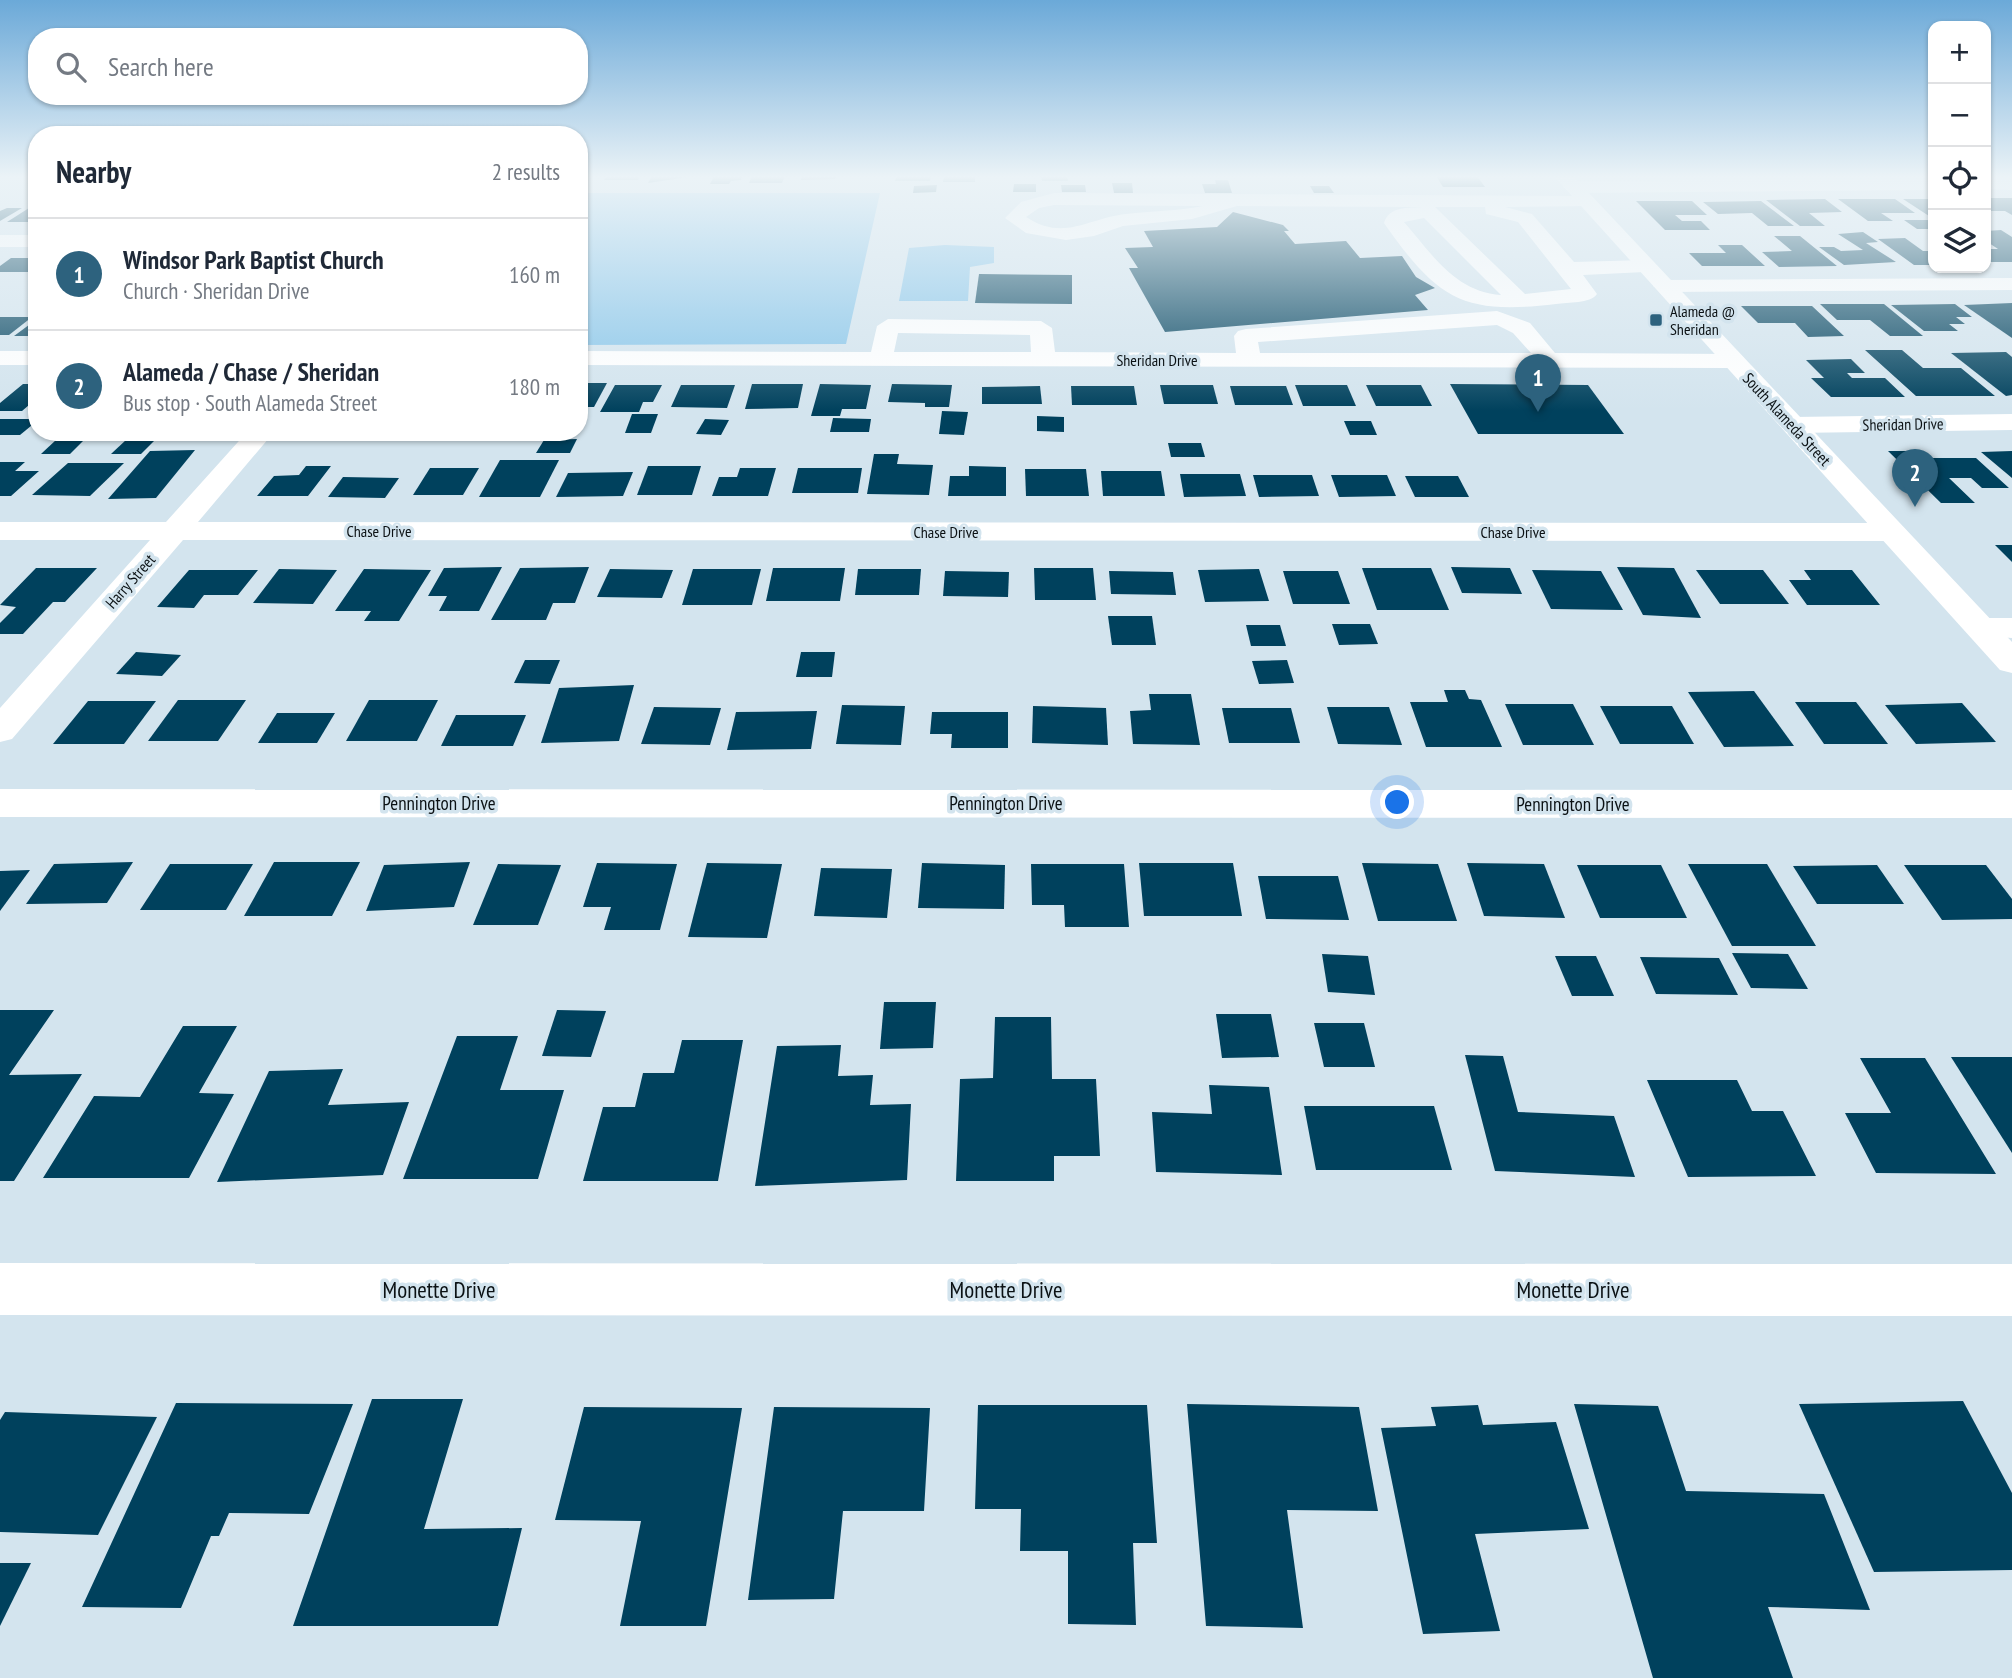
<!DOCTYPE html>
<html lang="en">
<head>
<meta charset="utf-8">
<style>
	:root { --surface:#fff; --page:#f6f6f7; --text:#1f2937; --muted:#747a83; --line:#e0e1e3; --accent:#2d627e }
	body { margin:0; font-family:"PT Sans Narrow",sans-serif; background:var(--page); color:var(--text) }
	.controls { position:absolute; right:21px; top:21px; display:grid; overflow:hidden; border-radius:14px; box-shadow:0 2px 5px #0004 }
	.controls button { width:63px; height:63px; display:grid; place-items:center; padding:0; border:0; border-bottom:2px solid var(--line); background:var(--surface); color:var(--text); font:35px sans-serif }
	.you { position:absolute; left:1398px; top:803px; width:24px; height:24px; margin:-18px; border:5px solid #fff; border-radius:50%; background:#1a73e8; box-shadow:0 0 0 10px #1a73e833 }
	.badge { display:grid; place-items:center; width:46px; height:46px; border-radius:50%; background:var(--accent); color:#fff; font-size:23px; font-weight:700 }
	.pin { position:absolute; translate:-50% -58px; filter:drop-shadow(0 2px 4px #0008) }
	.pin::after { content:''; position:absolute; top:37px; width:24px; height:21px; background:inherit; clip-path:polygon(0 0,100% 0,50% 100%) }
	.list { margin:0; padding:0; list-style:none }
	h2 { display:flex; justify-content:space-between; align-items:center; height:91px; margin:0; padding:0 28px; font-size:30px }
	h2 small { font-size:23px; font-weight:400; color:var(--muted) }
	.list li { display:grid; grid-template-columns:46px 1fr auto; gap:21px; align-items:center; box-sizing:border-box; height:112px; padding:0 28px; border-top:2px solid var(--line) }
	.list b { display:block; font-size:26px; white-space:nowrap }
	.list p { margin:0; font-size:23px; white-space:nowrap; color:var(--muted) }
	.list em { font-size:23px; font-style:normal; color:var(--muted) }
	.icon { flex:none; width:38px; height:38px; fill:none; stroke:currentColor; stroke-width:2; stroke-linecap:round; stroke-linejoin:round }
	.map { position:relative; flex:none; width:2012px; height:1678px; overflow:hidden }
	.search { position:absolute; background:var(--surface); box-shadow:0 2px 5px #0004; left:28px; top:28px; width:560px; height:77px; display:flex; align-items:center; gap:18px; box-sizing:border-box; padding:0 24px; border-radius:28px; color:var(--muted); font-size:26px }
	.panel { position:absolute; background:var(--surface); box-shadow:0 2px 5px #0004; left:28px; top:126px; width:560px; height:315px; border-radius:28px }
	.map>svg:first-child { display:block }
</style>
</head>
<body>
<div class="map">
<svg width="2012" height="1678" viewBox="0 0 2012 1678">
	<rect width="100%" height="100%" fill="#d3e4ee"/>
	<g fill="#87c5e9">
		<path d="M579,193h301l-34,151 -267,1z"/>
		<path d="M945,245l49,2v16l-24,4 -2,34h-69l10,-53z"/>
	</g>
	<g fill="#00415d">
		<path d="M607,176h33l-2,4h-34z"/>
		<path d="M652,176h43l-47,7z"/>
		<path d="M714,176h28l-1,4 -10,1 -2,3h-19z"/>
		<path d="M752,176h33l-3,7h-33z"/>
		<path d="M802,176h34l-1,3 -34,1z"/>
		<path d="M897,176h34l-1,5h-35z"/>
		<path d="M944,176h31v6h-32z"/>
		<path d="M1041,176h26l1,5h-26z"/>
		<path d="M1436,176h41l8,11h-42z"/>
		<path d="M1215,180h13l4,13h-27l-3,-9h14z"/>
		<path d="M1112,183h20l1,10h-19z"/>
		<path d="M1014,184h22v8h-23z"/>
		<path d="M937,185l-1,7 -23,1 1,-7z"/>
		<path d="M1061,185h24l1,7h-24z"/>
		<path d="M1310,186h19l5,7h-20z"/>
		<path d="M1986,198h26v17l-7,-4h-16l-3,-2z"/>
		<path d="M1825,199l17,13 -33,1 16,13h-25l-34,-26z"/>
		<path d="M1838,199h57l20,14h-34l12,8h-25z"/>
		<path d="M1903,199h30v17h-4z"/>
		<path d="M1636,201h56l15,14h-32l7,6h19l9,9h-45z"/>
		<path d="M1761,201l33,25h-26l-16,-13 -34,1 -15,-12z"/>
		<path d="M7,208h15l-22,13v-10z"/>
		<path d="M29,208h8v14h-30z"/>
		<path d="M1233,212l50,13 6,6h-5l11,13 51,-3 14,17 42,-2 14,21 19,11 -20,7 13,15 -263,22 -36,-64h9l-13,-20 28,-1 -9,-16 73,-4z"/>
		<path d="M1904,220h26l3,9h-16z"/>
		<path d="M2001,230l11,7v25h-21l-5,-3v-10h12l-12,-8v-10z"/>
		<path d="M1863,232l15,10 -12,1 30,19 -52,3 -25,-18h15l7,4 22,-1 -25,-16z"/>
		<path d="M1774,236h26l37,30 -58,1 -17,-15 30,-1z"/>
		<path d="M1905,238l18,13h10v14h-19l-36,-26z"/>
		<path d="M1718,245h24l23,21h-63l-13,-13h37z"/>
		<path d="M11,258h26v9l-6,5h-31v-6z"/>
		<path d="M979,274l93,1v29l-97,-1z"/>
		<path d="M2012,303v35l-48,-33z"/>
		<path d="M1820,304h64l39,32h-33l-20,-16h-33z"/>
		<path d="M1955,304l17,13h-16l9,7h-16l9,7h-34l-33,-26z"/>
		<path d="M1741,306h71l32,30 -36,1 -13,-14h-37z"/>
		<path d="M0,317h32l-23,18h-9z"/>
		<path d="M37,319v17h-23z"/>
		<path d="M1865,350h37l21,18h38l34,28h-79z"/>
		<path d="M2006,352l6,5v38l-6,1 -55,-43z"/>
		<path d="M1851,359l14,14h-18l5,5h33l20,19h-74l-20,-19h13l-18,-18z"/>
		<path d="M579,383h28l-13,24h-15z"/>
		<path d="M23,384h14v21h-8l-7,6h-22v-8z"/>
		<path d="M752,384h51l-5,24 -53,1z"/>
		<path d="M820,384l51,1 -5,24h-24l-2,7h-29z"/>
		<path d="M892,384l60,1 -3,22h-24v-4l-37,-1z"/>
		<path d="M1450,384l138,1 36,49h-146z"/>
		<path d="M615,385h47l-9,17h-10l-4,10h-39z"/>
		<path d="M681,385h54l-8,23 -56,-1z"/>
		<path d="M1160,385h53l5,19h-54z"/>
		<path d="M1295,385h52l9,21h-53z"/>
		<path d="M1366,385h55l11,21h-56z"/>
		<path d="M1040,386l2,18h-60v-17z"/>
		<path d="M1071,386h63l3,19h-65z"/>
		<path d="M1230,386h56l7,19h-58z"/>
		<path d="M942,411l26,1 -4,23 -25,-1z"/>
		<path d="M632,414h26l-7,19h-26z"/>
		<path d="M1037,416l27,1v15l-27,-1z"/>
		<path d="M833,418l38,1 -2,13h-39z"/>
		<path d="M0,419h37v2l-17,14h-20z"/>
		<path d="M705,419l24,1 -8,15 -25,-1z"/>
		<path d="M1344,421h27l6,14h-27z"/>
		<path d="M57,439h28l-15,15h-29z"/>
		<path d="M127,439h29l-15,15h-30z"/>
		<path d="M577,439l-7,14h-34l8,-13z"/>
		<path d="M1168,443h33l4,14h-34z"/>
		<path d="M195,450l-39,48 -48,1 42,-48z"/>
		<path d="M1888,451h29l8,7h51l33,30h-27l-11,-10h-22l26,25h-34z"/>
		<path d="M2012,451v27l-31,-26z"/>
		<path d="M874,454h25l-2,10 36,1 -4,30 -62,-1z"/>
		<path d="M500,460h59l-19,37h-61z"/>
		<path d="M0,462h25l-10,9h24l-28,25h-11z"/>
		<path d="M68,463h56l-34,33 -58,-1z"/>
		<path d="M306,466h25l-23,30h-51l17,-20 25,-1z"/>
		<path d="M648,466h53l-9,29h-55z"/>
		<path d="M969,466l37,1v29h-58l2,-20h19z"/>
		<path d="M430,468h49l-16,27h-50z"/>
		<path d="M740,468h36l-8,28h-56l7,-19h18z"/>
		<path d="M798,468h64l-4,25h-66z"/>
		<path d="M1025,469h61l3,27h-63z"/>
		<path d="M1101,471h60l4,25h-62z"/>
		<path d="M633,472l-10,24 -67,1 12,-24z"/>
		<path d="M1180,474h60l6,22 -62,1z"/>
		<path d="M1253,475h59l7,21 -60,1z"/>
		<path d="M1331,475h56l9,21 -57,1z"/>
		<path d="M1405,476h53l11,21h-54z"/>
		<path d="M343,477l56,1 -14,20 -57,-1z"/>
		<path d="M1995,545h17v17z"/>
		<path d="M502,567l-23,44h-40l8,-15h-19l16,-28z"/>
		<path d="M589,567l-14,36h-22l-7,17h-55l29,-52z"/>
		<path d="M1451,567l59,1 12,26 -60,-1z"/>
		<path d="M1617,567l57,1 27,50 -58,-3z"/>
		<path d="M36,568h61l-32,34h-12l-30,32h-23v-11l16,-16 -16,-2z"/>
		<path d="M773,568h72l-5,33h-74z"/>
		<path d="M1034,568h59l3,32h-61z"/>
		<path d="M1362,568h69l18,42h-72z"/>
		<path d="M279,569l58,1 -24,34 -60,-1z"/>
		<path d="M364,569l67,1 -32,51h-35l7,-10h-36z"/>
		<path d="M610,569l63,1 -11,28 -65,-1z"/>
		<path d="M693,569h68l-9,36h-70z"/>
		<path d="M858,569h63l-2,26h-64z"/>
		<path d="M1259,569l10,32 -64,1 -7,-32z"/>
		<path d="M189,570h69l-20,25h-34l-10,13 -37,-1z"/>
		<path d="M1532,570l69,1 22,39 -72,-1z"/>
		<path d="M1696,570h67l26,34h-69z"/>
		<path d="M1804,570h48l28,35h-73l-18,-25h22z"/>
		<path d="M945,571l64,1 -1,25 -65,-1z"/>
		<path d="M1109,571l64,1 3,23 -65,-1z"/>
		<path d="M1283,571h55l12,33h-57z"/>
		<path d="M1108,616h44l4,29h-44z"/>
		<path d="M1332,624h38l8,20 -39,1z"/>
		<path d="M1246,625h34l6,21h-35z"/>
		<path d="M136,652l45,3 -19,21 -46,-2z"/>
		<path d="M801,652h34l-3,25h-36z"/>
		<path d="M525,660h35l-10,24 -36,-1z"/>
		<path d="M1287,660l7,23 -35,1 -7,-23z"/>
		<path d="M634,685l-15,56 -78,2 18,-55z"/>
		<path d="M1444,690h21l4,9 12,1 21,47h-76l-16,-45h38z"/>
		<path d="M1754,691l40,55 -70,1 -36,-55z"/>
		<path d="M1149,694h42l9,51 -67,-1 -3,-33 21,-1z"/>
		<path d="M178,700h68l-28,41h-70z"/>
		<path d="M369,700h69l-21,41h-71z"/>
		<path d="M88,701h68l-32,43h-71z"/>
		<path d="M1795,702h61l32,42h-64z"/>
		<path d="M1962,703l34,39 -80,2 -31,-39z"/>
		<path d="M1505,704h68l21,41h-71z"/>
		<path d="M842,705l63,1 -4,39 -65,-1z"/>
		<path d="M1033,706l73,2 2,37 -76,-2z"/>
		<path d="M1600,706h72l22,38h-74z"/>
		<path d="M654,707l67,1 -11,37 -69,-1z"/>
		<path d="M1327,707h62l13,38 -64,-1z"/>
		<path d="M1222,708h69l9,35h-71z"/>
		<path d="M817,711l-6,38 -84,1 9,-38z"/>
		<path d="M932,712h76v36h-57l1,-14h-22z"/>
		<path d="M277,713h58l-18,30h-59z"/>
		<path d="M456,715h70l-13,31h-72z"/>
		<path d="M133,862l-26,41 -81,1 28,-40z"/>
		<path d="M274,862h86l-28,54h-88z"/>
		<path d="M470,862l-16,45 -88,4 18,-46z"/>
		<path d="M597,863l80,1 -17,66h-56l7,-23h-28z"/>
		<path d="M707,863l75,1 -15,74 -79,-1z"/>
		<path d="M922,863l83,2 -1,44 -86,-1z"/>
		<path d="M1139,863h94l9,53h-98z"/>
		<path d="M1362,863l76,1 19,57h-79z"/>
		<path d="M1467,863l77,1 21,54 -81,-2z"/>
		<path d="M170,864h83l-27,46h-86z"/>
		<path d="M498,864l63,1 -23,60h-65z"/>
		<path d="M1031,864h93l5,63h-64l-1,-22h-32z"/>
		<path d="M1688,864h79l49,82h-84z"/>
		<path d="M1577,865h84l26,53h-87z"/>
		<path d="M1877,865l27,39h-87l-24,-38z"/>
		<path d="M1904,865h82l26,34v20l-70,1z"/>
		<path d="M821,868l71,1 -5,49 -73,-2z"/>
		<path d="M30,870l-30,41v-40z"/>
		<path d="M1258,876h80l11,44 -83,-1z"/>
		<path d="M1732,953l56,1 20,35 -57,-1z"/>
		<path d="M1322,954l46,2 7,39 -47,-3z"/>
		<path d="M1555,956h41l18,40h-42z"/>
		<path d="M1640,957l79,1 19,37 -82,-1z"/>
		<path d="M884,1002h52l-3,46 -53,1z"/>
		<path d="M0,1010h54l-45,65 73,-1 -68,107h-14z"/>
		<path d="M557,1010l49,1 -15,46 -49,-1z"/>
		<path d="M1216,1014h55l8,43 -57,1z"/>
		<path d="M995,1017h56l1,62h44l4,77h-46v25h-98l4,-102 33,-1z"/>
		<path d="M1314,1023h50l11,44h-51z"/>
		<path d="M183,1026h54l-38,67 35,1 -45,84h-146l51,-82 46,1z"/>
		<path d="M457,1036h61l-18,54h64l-26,89h-135z"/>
		<path d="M682,1040h61l-25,141h-135l20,-74h32l8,-34h31z"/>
		<path d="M841,1045l-3,31 35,-1 -3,30 41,-1 -4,76 -152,6 22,-140z"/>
		<path d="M1465,1055l38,1 15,56 96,4 21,61 -140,-6z"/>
		<path d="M1951,1057h61v96z"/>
		<path d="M1860,1058h65l71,116 -120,-1 -31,-60h46z"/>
		<path d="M343,1069l-15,36 81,-3 -26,73 -166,7 52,-111z"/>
		<path d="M1647,1080h90l15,31h31l33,65 -128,1z"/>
		<path d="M1209,1085l60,2 13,88 -126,-3 -4,-60 60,2z"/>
		<path d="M1304,1106h130l18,64h-136z"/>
		<path d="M372,1399h91l-39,130 98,-1 -24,98h-205z"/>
		<path d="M1963,1401l49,92v77l-138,2 -75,-168z"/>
		<path d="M176,1403l177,1 -44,110 -80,-1 -10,23h-8l-30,72 -99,-1z"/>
		<path d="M1187,1404l172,3 19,104 -91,-1 16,118 -97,-2z"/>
		<path d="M1574,1404l84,2 28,85 138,3 46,116 -102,-3 25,71h-140z"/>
		<path d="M978,1405h169l10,138h-24l3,82 -68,-1v-73h-48l1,-42h-46z"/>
		<path d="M1478,1405l5,20 73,-3 33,107 -114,5 25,97 -77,3 -42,-206 55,-2 -5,-19z"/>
		<path d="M584,1407l158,1 -36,218h-86l21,-105 -86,-1z"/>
		<path d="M774,1407l156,1 -6,103h-81l-9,88 -86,1z"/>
		<path d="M5,1412l152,5 -59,118 -98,-3v-112z"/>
		<path d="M0,1563h31l-31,63z"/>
	</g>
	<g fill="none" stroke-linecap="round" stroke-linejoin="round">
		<g fill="#fff" fill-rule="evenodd">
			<path d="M2012,178v12l-26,-1v-10z"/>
			<path d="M1933,179v11l-361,3 -9,-6 9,-6z"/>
			<path d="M1054,193l533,3 10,6 -3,4 -89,1 27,7 42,48 71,-2 10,6 -10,6 -62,3 14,19c-7,10 -29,8 -41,10 -93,11 -118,-4 -172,-81 5,-17 24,-15 39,-16l-186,-1 -45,13 -69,7 -29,10 -28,4 -40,-7 -21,-15 16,-16zM1054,205l149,1c-26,5 -51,5 -77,8 -38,4 -62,28 -100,3l13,-9zM1435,207h50l1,7 32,8 53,67 -46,5zM1424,218l77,77c-46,-3 -69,-41 -97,-73z"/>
			<rect x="0" y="235" width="37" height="12"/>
			<path d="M2012,278v12l-348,2 -11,-6 11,-6z"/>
			<path d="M1497,311l33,12 25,30 179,1 8,2 4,5 -4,5 -8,2 -1155,-3v-14l292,1 6,-26 11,-7 153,2 11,7 3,24 181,1 -2,-17 4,-5 8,-2zM1497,325l16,8 18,20h-271l-2,-11zM898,333l132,2 1,17h-137z"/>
			<rect x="0" y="351" width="37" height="14"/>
			<path d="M2012,414v16l-219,3 -9,-3 -4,-5 4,-5 9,-3z"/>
			<path d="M247,432h27l-76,90 1694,1 10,3 5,6 -5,6 -10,3 -1709,-1 -171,199 -12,3v-34l150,-168h-150v-18h166z"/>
			<path d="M1981,618h31v20l-42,-3 -5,-7 5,-7z"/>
			<path d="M0,789l2012,1v28l-2012,-1z"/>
			<path d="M0,1263l2012,1v52l-2012,-1z"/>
		</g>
		<path fill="#fff" fill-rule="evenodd" d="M1554,176h19l439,466v31l-12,-3z"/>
	</g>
	<linearGradient id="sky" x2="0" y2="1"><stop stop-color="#6ba9d8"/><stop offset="0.43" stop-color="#ebf3f7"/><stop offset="1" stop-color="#ebf3f7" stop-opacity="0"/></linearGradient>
	<rect width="2012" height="411" fill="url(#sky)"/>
	<rect fill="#2d627e" stroke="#d3e4ee" stroke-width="2.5" x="1649" y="313" width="14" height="14" rx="3.5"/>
	<g text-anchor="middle" stroke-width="7" stroke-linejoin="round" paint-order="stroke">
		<g font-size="16" fill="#0b1114" stroke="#d3e4ee" text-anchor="start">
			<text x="1670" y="317">Alameda @<tspan x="1670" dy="18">Sheridan</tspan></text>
		</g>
		<g font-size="16" fill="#0b1114" stroke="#d3e4ee">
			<text x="1157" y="366">Sheridan Drive</text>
			<text transform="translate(1787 419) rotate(47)" y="6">South Alameda Street</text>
			<text transform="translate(1903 424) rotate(-1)" y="6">Sheridan Drive</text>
			<text x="379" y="537">Chase Drive</text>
			<text x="946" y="538">Chase Drive</text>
			<text x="1513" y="538">Chase Drive</text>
			<text transform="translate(130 581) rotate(-49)" y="6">Harry Street</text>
		</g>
		<g font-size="19" fill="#0b1114" stroke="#d3e4ee">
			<text x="439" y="810">Pennington Drive</text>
			<text x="1006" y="810">Pennington Drive</text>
			<text x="1573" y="811">Pennington Drive</text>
		</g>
		<g font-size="23" fill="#0b1114" stroke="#d3e4ee">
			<text x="439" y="1298">Monette Drive</text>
			<text x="1006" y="1298">Monette Drive</text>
			<text x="1573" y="1298">Monette Drive</text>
		</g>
	</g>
</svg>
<div class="controls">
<button>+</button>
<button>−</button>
<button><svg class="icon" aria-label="locate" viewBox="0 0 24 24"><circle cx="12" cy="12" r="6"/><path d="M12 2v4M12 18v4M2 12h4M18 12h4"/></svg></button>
<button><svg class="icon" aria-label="layers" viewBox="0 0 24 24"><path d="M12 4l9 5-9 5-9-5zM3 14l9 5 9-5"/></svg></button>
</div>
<div class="you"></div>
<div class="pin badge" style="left:1538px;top:412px">1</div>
<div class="pin badge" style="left:1915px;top:507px">2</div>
<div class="search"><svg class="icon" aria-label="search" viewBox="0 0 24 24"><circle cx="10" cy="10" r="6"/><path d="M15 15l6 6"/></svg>Search here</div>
<section class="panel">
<h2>Nearby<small>2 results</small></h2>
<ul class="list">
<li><span class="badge">1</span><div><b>Windsor Park Baptist Church</b><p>Church · Sheridan Drive</p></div><em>160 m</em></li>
<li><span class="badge">2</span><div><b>Alameda / Chase / Sheridan</b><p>Bus stop · South Alameda Street</p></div><em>180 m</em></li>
</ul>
</section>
</div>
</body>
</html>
